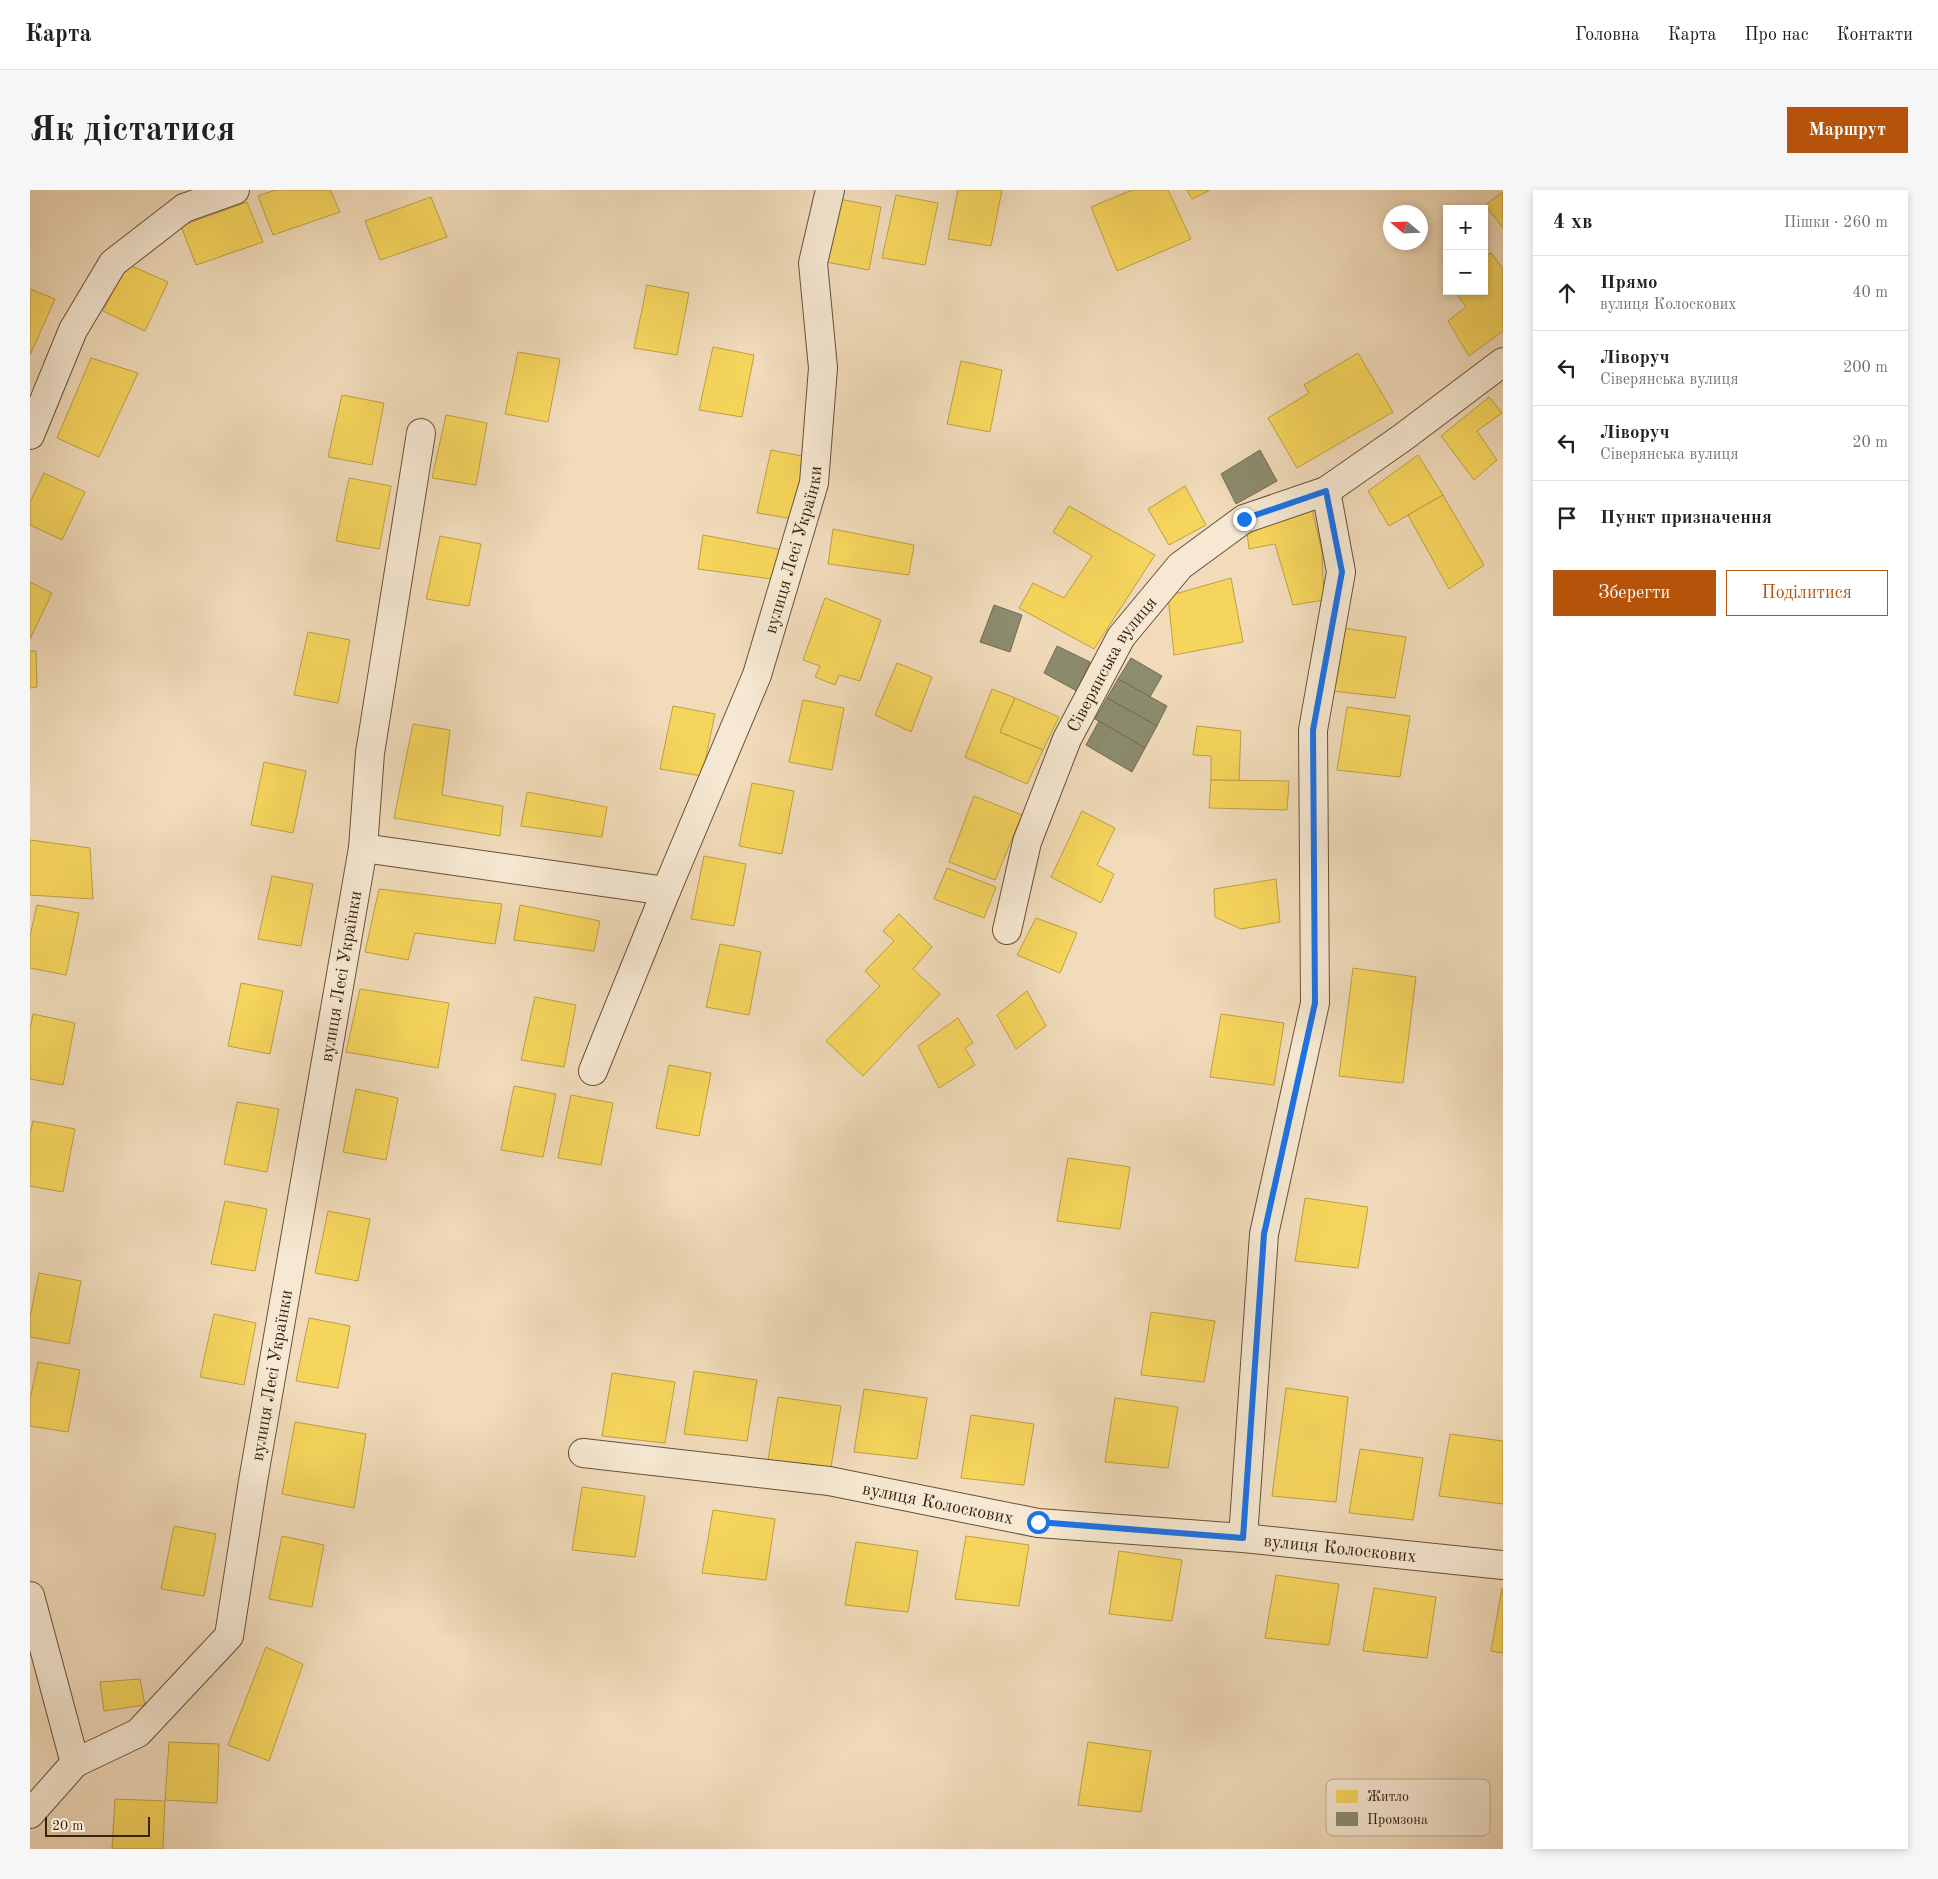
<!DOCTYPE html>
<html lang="uk">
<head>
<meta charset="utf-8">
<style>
	:root { --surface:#fff; --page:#f6f6f6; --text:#202124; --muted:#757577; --line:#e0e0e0; --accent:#b45309 }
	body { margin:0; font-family:"Old Standard TT",serif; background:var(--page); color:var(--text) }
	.controls { position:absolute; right:15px; top:15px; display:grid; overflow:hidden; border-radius:0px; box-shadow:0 2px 8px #0003 }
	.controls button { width:45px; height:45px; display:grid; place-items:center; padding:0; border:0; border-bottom:1px solid var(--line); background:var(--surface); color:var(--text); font:25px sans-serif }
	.compass { position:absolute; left:1353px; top:15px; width:45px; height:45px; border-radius:50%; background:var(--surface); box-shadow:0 2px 8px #0003; rotate:289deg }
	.scale { position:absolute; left:15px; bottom:12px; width:105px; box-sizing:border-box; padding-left:5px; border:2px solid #3a220c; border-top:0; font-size:14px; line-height:18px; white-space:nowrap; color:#3a220c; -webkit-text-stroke:4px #f6e8d2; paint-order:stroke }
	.stop { position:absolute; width:15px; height:15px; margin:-11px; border:4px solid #1a73e8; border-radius:50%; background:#fff }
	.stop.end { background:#1a73e8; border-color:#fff; box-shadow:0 1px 5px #0008 }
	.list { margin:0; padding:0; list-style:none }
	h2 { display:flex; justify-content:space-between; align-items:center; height:65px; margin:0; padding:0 20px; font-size:21px }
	h2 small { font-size:16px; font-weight:400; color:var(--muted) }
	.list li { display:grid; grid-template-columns:32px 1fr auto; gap:15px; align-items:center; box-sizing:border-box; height:75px; padding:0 20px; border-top:1px solid var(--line) }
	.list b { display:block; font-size:19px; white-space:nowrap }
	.list p { margin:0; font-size:16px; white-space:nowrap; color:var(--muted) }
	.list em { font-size:16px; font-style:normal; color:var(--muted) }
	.actions { display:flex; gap:10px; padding:15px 20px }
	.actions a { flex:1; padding:11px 0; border:1px solid var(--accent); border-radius:0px; text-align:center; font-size:18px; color:var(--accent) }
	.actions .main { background:var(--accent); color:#fff }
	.icon { flex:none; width:28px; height:28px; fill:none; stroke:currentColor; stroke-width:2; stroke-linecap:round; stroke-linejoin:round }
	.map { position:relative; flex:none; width:1473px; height:1659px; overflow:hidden; border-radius:0px }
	header { display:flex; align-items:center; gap:30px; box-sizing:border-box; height:70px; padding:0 25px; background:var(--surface); border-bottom:1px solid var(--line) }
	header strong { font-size:24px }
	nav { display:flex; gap:28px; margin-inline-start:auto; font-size:18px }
	.intro { display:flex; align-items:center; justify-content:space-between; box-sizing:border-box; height:120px; padding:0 30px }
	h1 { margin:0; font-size:35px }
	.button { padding:12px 22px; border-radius:0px; background:var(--accent); color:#fff; font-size:18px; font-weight:700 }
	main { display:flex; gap:30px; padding:0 30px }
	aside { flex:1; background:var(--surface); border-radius:0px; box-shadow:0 2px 8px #0003 }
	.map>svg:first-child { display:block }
</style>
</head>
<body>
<header>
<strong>Карта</strong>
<nav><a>Головна</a><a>Карта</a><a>Про нас</a><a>Контакти</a></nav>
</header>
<div class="intro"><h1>Як дістатися</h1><a class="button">Маршрут</a></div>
<main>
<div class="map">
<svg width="1473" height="1659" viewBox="0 0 1473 1659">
	<rect width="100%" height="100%" fill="#f1dbba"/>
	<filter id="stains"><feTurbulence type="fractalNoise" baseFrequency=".004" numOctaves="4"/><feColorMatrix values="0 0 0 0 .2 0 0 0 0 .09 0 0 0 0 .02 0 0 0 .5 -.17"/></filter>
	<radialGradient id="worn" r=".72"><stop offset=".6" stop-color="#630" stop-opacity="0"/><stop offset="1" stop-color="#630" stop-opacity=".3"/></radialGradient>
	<g fill="#f6d55c" stroke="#be9f44">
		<path d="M245,0h55l10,22 -67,23 -15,-39z"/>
		<path d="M928,0h44l-11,56 -43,-7z"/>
		<path d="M1102,0h36l23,49 -74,32 -26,-64z"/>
		<path d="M1157,0h23l-18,9z"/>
		<path d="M1473,2v36l-18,-23z"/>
		<path d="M866,5l42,8 -13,62 -43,-7z"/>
		<path d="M401,7l16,40 -67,23 -15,-39z"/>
		<path d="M809,9l42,8 -12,63 -43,-8z"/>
		<path d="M217,12l16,40 -67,23 -15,-39z"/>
		<path d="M1461,63l12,16v62l-34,25 -21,-35 18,-14 -11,-16h29v-34z"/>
		<path d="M97,74l41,18 -23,49 -42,-20z"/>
		<path d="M617,95l42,8 -12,62 -43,-7z"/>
		<path d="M0,99l25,10 -25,56z"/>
		<path d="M683,157l41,8 -12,62 -43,-7z"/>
		<path d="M488,162l42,7 -12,63 -43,-8z"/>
		<path d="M1328,163l35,59 -96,56 -29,-50 41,-25 -5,-8z"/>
		<path d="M61,168l47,15 -39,84 -42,-19z"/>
		<path d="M931,171l41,9 -12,62 -43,-8z"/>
		<path d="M312,205l42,8 -12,62 -44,-8z"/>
		<path d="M1459,207l13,16 -25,18 20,29 -23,20 -33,-44z"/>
		<path d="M416,225l41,8 -11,62 -44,-7z"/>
		<path d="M741,260l41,8 -12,62 -43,-7z"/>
		<path d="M1388,265l25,40 -54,31 -21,-35z"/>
		<path d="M14,283l41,19 -23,48 -32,-15v-23z"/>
		<path d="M319,288l42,8 -12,63 -43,-8z"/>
		<path d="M1155,296l21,39 -37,20 -21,-36z"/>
		<path d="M1413,305l41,70 -35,24 -41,-74z"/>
		<path d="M1039,316l86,49 -61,94 -75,-41 14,-25 31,15 28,-42 -39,-24z"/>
		<path d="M1282,319l10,43 2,48 -31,5 -18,-61 -26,5 -2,-17z"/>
		<path d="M803,339l81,16 -5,30 -81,-11z"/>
		<path d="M673,345l80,15 -4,30 -81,-11z"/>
		<path d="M410,346l41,8 -12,62 -43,-7z"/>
		<path d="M1201,388l12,64 -69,13 -6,-59z"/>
		<path d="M0,392l22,11 -22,46z"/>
		<path d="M795,408l56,22 -21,61 -21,-6 -4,10 -20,-8 5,-11 -17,-6z"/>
		<path d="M1313,438l63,9 -11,61 -63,-7z"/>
		<path d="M278,442l42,8 -12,63 -44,-8z"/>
		<path d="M0,461h6l1,36 -7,1z"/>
		<path d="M867,473l35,14 -21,55 -36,-17z"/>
		<path d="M962,499l23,9 -15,34 43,18 -16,34 -62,-27z"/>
		<path d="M985,508l44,19 -16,33 -43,-18z"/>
		<path d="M773,510l41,8 -12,62 -43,-8z"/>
		<path d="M643,516l42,8 -13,62 -42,-7z"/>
		<path d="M1317,517l63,9 -10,61 -63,-7z"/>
		<path d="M383,534l37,6 -8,65 61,11 -3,30 -106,-18z"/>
		<path d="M1167,536l44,5 -2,50 -28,-1v-24l-18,-1z"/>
		<path d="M234,572l42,9 -13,62 -42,-8z"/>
		<path d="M1181,590l78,1 -2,29 -78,-2z"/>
		<path d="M722,593l42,8 -12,63 -43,-8z"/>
		<path d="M497,602l80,15 -5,30 -81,-11z"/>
		<path d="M944,606l48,19 -27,65 -46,-18z"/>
		<path d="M1052,621l33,17 -18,37 17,9 -13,29 -50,-26z"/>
		<path d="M0,650l60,8 3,51 -63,-4z"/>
		<path d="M674,666l42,8 -12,62 -43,-7z"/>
		<path d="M917,678l49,19 -12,31 -50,-19z"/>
		<path d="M242,686l41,8 -12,62 -43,-7z"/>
		<path d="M1246,689l4,43 -39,7 -26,-12 -1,-28z"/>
		<path d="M349,699l123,15 -7,40 -80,-11 -7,27 -43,-8z"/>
		<path d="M7,715l42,8 -13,62 -36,-7v-32z"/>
		<path d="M490,715l80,16 -6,30 -80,-11z"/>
		<path d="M869,724l33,33 -19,22 27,25 -77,82 -37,-35 54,-55 -15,-15 29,-30 -11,-10z"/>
		<path d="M1006,728l41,15 -17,40 -43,-18z"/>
		<path d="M690,754l41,8 -12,63 -43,-8z"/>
		<path d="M1323,778l63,9 -13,106 -64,-7z"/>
		<path d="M211,793l42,8 -13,63 -42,-8z"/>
		<path d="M330,799l89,14 -11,65 -92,-16z"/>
		<path d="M997,801l19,35 -30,23 -19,-34z"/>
		<path d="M505,807l41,8 -12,62 -43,-7z"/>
		<path d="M3,824l42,9 -12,62 -33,-6v-50z"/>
		<path d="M1191,824l63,9 -10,62 -64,-8z"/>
		<path d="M928,828l15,25 -8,5 10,17 -36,23 -21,-42z"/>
		<path d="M639,875l42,8 -12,63 -43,-8z"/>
		<path d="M484,896l42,8 -13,63 -42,-7z"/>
		<path d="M326,899l42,9 -12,62 -43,-8z"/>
		<path d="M541,905l42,8 -12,62 -43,-7z"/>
		<path d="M207,912l42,7 -12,63 -43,-8z"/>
		<path d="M3,931l42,8 -12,63 -33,-6v-52z"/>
		<path d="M1038,968l62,9 -10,62 -63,-8z"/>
		<path d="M1275,1008l63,9 -10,61 -63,-7z"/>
		<path d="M195,1011l42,8 -12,62 -44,-7z"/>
		<path d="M298,1021l42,8 -12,62 -43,-8z"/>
		<path d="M9,1083l42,8 -12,63 -39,-7v-20z"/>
		<path d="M1121,1122l64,9 -11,61 -63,-7z"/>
		<path d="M184,1124l42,9 -12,62 -44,-8z"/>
		<path d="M279,1128l41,8 -12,62 -42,-7z"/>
		<path d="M8,1172l42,8 -12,62 -38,-6v-27z"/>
		<path d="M664,1181l63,9 -10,61 -63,-7z"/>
		<path d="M582,1183l63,9 -10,61 -63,-7z"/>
		<path d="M1256,1198l62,9 -12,105 -64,-6z"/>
		<path d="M834,1199l63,9 -10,61 -63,-7z"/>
		<path d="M748,1207l63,9 -10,61 -63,-7z"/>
		<path d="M1085,1208l63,9 -10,61 -63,-6z"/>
		<path d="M941,1225l63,9 -10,61 -63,-7z"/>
		<path d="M265,1232l71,12 -12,74 -72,-14z"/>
		<path d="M1420,1244l53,7v63l-64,-8z"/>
		<path d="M1330,1259l63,9 -10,62 -64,-7z"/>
		<path d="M552,1297l63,9 -10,61 -63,-7z"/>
		<path d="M683,1320l62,9 -9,61 -64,-7z"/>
		<path d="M144,1336l42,8 -12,62 -43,-7z"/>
		<path d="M252,1346l42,9 -12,62 -43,-8z"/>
		<path d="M936,1346l63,9 -10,61 -64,-7z"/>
		<path d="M826,1352l62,9 -10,61 -63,-7z"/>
		<path d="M1089,1361l63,9 -10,61 -63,-7z"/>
		<path d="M1246,1385l63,9 -10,61 -64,-7z"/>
		<path d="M1344,1398l62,9 -9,61 -64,-7z"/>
		<path d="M1472,1398h1v65l-12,-2z"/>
		<path d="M236,1457l37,17 -34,97 -41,-16z"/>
		<path d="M110,1489l5,26 -41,6 -4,-29z"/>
		<path d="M139,1552l50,2 -2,59 -52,-3z"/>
		<path d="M1058,1552l63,9 -10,61 -63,-7z"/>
		<path d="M85,1609l50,2 -2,48h-51z"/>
	</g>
	<g fill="#8c8c6e" stroke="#736c51">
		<path d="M1230,260l17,31 -41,23 -15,-30z"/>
		<path d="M964,415l28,10 -12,37 -30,-10z"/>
		<path d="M1027,456l33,16 -13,29 -33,-18z"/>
		<path d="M1101,468l31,18 -12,21 -32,-18z"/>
		<path d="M1088,489l49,27 -10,20 -50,-28z"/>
		<path d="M1077,508l50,28 -12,22 -50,-29z"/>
		<path d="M1069,531l46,27 -13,24 -46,-27z"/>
	</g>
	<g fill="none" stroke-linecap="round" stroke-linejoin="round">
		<defs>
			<g id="street">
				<path d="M0,245l43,-105 40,-67 71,-55 51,-18"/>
				<path id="s1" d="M333,658l303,43 91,-216 57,-192 9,-115 -10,-105 17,-73"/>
				<path id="s2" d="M977,740l20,-88 40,-103 54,-102 59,-71 64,-47 82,-28 76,-53 101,-76"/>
				<path d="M563,881l73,-180"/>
				<path id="s3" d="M553,1263l246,28 209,42 205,15 260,27"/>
				<path d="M1213,1348l21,-304 51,-231 -2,-273 28,-158 -15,-81"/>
				<path d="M0,1406l45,167"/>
				<path id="s4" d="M0,1624l45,-51 63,-30 91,-97 24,-155 110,-633 7,-95 51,-320"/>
			</g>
		</defs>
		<use href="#street" stroke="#685038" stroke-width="30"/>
		<use href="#street" stroke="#f6e8d2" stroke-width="28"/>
	</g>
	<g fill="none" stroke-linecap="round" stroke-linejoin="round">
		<path stroke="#1a73e8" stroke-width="6" d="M1008,1332l205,16 21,-304 51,-231 -2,-273 29,-158 -16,-81 -82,28"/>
	</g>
	<g text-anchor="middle" stroke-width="5" stroke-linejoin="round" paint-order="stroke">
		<g font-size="18" fill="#3a220c" stroke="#f6e8d2">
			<text dy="6" stroke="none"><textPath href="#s1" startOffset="671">вулиця Лесі Українки</textPath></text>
			<text dy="6" stroke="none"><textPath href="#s2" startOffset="288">Сіверянська вулиця</textPath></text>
			<text dy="6" stroke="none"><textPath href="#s4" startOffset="940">вулиця Лесі Українки</textPath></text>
			<text dy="6" stroke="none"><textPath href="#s4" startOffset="535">вулиця Лесі Українки</textPath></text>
			<text dy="6" stroke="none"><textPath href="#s3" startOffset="359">вулиця Колоскових</textPath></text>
			<text dy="6" stroke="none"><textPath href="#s3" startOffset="764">вулиця Колоскових</textPath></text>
		</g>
	</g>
	<rect x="1296" y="1589" width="164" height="57" rx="8" fill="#f6e8d2" stroke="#bead97" stroke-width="1"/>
	<rect x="1306" y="1600" width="22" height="13" fill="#f6d55c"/>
	<rect x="1306" y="1622" width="22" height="14" fill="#8c8c6e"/>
	<g font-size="14" fill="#3a220c">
		<text x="1337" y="1611">Житло</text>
		<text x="1337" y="1634">Промзона</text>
	</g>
	<rect width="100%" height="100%" filter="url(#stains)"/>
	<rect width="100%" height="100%" fill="url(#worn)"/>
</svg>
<div class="controls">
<button>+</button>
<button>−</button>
</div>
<svg class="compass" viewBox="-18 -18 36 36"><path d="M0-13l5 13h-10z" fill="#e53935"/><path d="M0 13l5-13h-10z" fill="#757577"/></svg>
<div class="scale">20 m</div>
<div class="stop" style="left:1008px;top:1332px"></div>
<div class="stop end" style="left:1214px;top:329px"></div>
</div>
<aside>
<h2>4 хв<small>Пішки · 260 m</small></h2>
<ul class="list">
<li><svg class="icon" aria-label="ahead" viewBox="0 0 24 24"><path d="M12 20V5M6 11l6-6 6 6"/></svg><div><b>Прямо</b><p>вулиця Колоскових</p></div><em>40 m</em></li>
<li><svg class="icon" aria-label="left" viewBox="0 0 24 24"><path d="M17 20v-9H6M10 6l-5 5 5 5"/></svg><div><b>Ліворуч</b><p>Сіверянська вулиця</p></div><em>200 m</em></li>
<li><svg class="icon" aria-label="left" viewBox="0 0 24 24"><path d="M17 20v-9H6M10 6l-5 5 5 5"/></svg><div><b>Ліворуч</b><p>Сіверянська вулиця</p></div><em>20 m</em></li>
<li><svg class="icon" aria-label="arrive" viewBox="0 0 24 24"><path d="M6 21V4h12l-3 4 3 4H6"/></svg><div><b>Пункт призначення</b></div></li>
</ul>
<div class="actions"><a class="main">Зберегти</a><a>Поділитися</a></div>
</aside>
</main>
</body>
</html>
